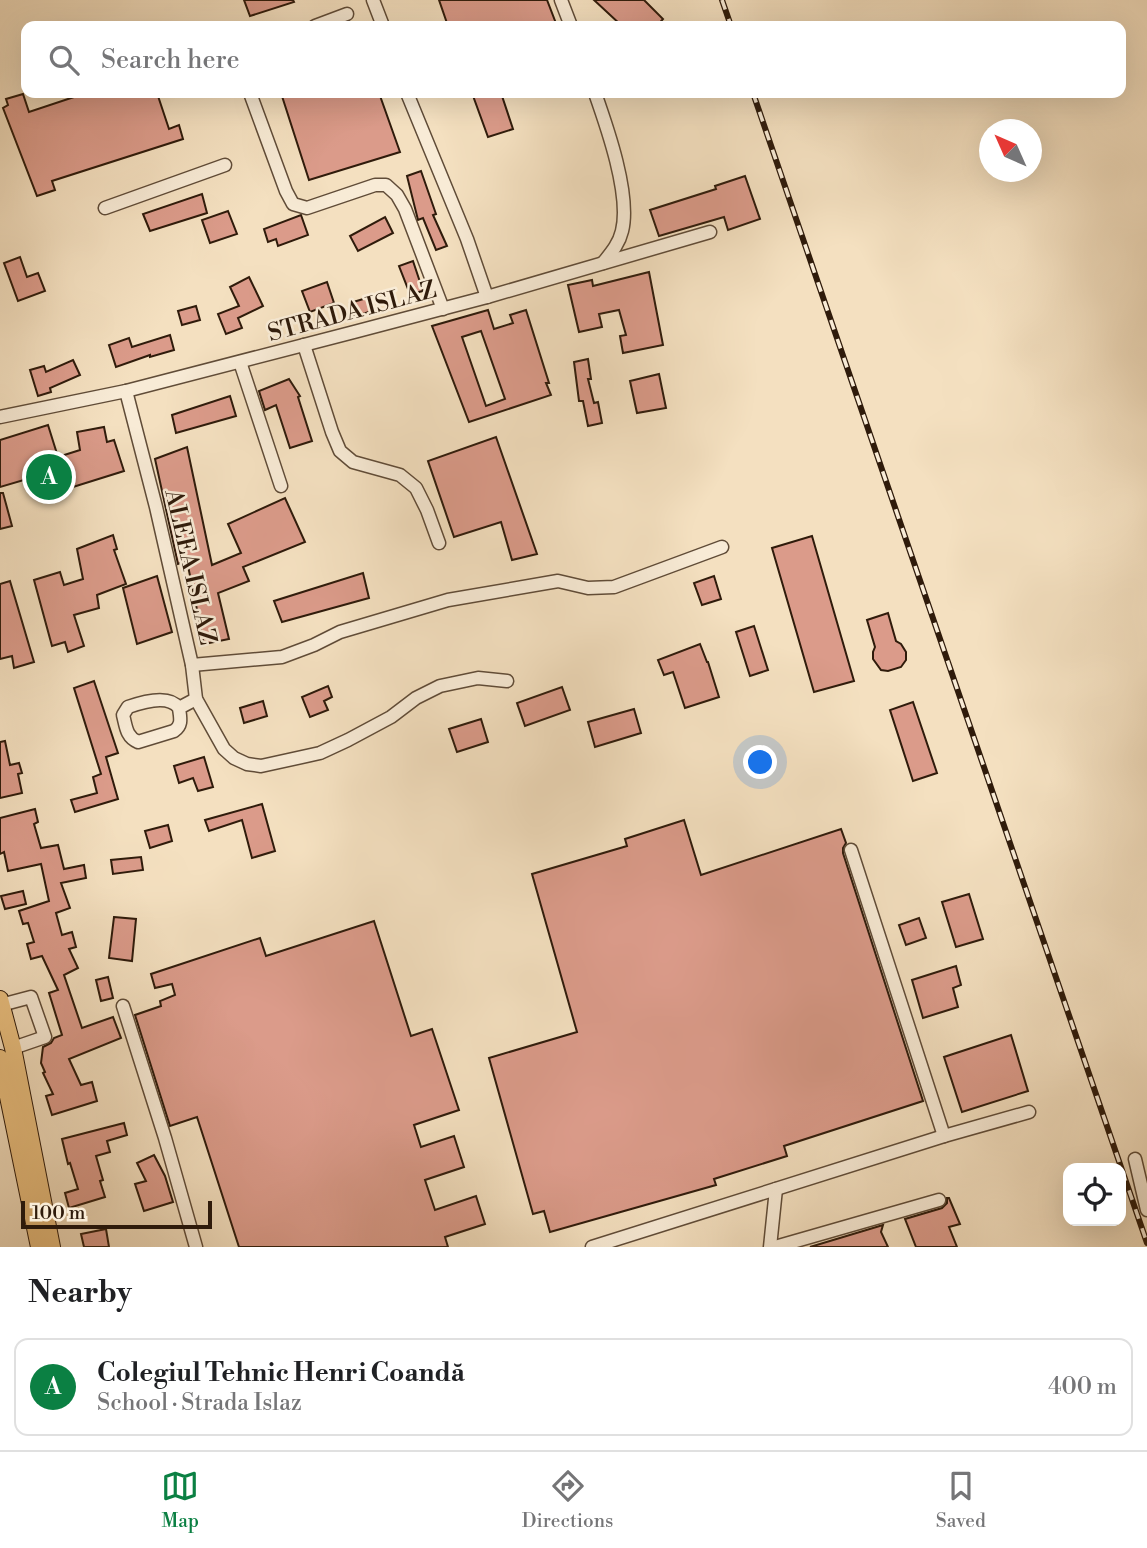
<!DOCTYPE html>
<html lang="en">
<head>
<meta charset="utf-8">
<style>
	:root { --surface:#fff; --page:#f6f6f6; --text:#202124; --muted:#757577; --line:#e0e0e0; --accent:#0b8043 }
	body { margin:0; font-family:"Libre Bodoni",serif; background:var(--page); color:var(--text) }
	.controls { position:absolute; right:21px; bottom:21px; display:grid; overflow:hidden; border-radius:14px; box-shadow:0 7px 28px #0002 }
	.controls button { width:63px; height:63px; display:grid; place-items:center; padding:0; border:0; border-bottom:2px solid var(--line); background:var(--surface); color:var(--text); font:35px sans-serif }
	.compass { position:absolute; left:979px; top:119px; width:63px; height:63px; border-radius:50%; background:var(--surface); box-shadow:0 7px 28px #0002; rotate:315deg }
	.scale { position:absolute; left:21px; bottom:18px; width:191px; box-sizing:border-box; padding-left:7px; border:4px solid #2f1b0b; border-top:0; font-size:19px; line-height:24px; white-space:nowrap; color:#2f1b0b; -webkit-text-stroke:5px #f8ebd6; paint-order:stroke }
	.you { position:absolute; left:761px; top:763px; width:24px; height:24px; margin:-18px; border:5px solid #fff; border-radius:50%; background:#1a73e8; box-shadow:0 0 0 10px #1a73e833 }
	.badge { display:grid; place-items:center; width:46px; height:46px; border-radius:50%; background:var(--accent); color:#fff; font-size:23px; font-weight:700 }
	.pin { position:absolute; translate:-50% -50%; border:4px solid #fff; box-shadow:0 2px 7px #0006 }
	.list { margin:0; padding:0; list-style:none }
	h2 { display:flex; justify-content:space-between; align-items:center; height:91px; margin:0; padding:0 28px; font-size:30px }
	h2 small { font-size:23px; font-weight:400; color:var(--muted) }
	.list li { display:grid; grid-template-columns:46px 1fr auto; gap:21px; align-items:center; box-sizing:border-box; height:98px; margin:0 14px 14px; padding:0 14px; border:2px solid var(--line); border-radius:14px }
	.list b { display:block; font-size:26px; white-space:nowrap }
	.list p { margin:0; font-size:23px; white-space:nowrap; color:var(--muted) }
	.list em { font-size:23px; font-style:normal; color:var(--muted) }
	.icon { flex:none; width:38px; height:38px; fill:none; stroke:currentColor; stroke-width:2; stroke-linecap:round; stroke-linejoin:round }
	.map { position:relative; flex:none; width:1147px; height:1247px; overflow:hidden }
	.search { position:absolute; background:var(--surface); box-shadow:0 7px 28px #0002; left:21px; right:21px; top:21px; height:77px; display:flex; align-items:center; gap:18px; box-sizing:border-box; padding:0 24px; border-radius:14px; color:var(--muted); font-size:26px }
	.sheet { height:203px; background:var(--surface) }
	nav { display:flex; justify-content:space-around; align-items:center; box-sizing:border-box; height:98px; border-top:2px solid var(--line); background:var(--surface); font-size:19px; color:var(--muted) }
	nav a { display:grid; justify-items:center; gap:4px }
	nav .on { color:var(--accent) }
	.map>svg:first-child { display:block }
</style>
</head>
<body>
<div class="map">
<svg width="1147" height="1247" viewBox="0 0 1147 1247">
	<rect width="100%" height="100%" fill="#f4e0c0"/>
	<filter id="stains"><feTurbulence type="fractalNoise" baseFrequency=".00286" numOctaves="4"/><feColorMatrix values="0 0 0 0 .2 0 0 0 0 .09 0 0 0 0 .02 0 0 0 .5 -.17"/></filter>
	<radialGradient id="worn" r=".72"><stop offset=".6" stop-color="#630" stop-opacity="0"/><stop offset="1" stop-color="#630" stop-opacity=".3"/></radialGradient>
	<g fill="#db9b8a" stroke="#2f1b0b" stroke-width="2" fill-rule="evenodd">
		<path d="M244,0h49l1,2 -44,14z"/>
		<path d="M439,0h108l10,26h-109z"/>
		<path d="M594,0h50l19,19 -6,7h-35z"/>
		<path d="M86,93h71l12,36 10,-4 4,14 -131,42 3,9 -18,6 -34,-88 5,-3 -2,-6 17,-5 6,18z"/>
		<path d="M281,93h98l21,59 -91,28z"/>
		<path d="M472,93h29l12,36 -25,8z"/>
		<path d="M421,171l15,43 -3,1 14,31 -11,4 -13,-32 -5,2 -11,-44z"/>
		<path d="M745,176l15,43 -32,11 -4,-13 -65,19 -9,-26 66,-21 -1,-3z"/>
		<path d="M202,194l5,19 -57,18 -7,-17z"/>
		<path d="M228,211l9,23 -27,9 -8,-23z"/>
		<path d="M301,215l7,20 -30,11 -2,-7 -8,3 -4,-13z"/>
		<path d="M385,217l8,16 -35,18 -8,-15z"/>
		<path d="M20,257l7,20 11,-4 7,18 -27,10 -14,-38z"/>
		<path d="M413,261l10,30 -13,3 -11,-28z"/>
		<path d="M649,272l14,73 -40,8 -3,-17 6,-1 -7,-25 -20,4 3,13 -23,5 -11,-47 24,-5 1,6z"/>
		<path d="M249,277l14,29 -25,12 4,10 -16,6 -8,-20 21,-8 -9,-19z"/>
		<path d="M327,282l7,21 -24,9 -8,-21z"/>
		<path d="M370,297l4,13 -19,7 -5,-14z"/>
		<path d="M196,306l4,14 -18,5 -4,-14z"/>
		<path d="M488,310l6,19 19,-6 -3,-8 16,-5 23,73h-3l5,12 -82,27 -37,-96zM481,331l24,68 -19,7 -24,-69z"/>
		<path d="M170,335l4,15 -24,7v-2l-34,12 -7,-22 20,-7 3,9z"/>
		<path d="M588,359l3,20h-3l6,24 4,-1 4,21 -14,3 -5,-25h-4l-5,-39z"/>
		<path d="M73,360l7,15 -30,13 1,4 -13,4 -8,-26 14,-4 2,6z"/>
		<path d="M659,374l7,34 -29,5 -7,-32z"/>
		<path d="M289,379l11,17 -2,1 14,44 -22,7 -14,-43 -11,5 -6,-19z"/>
		<path d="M230,396l6,20 -60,17 -4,-18z"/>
		<path d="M48,425l10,32 22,-7 -3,-18 27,-5 3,15 7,-2 10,31 -67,21 -6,-20 -51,15v-47z"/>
		<path d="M496,437l41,117 -25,6 -11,-38 -47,15 -26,-76z"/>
		<path d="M187,447l25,118 29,-12 -13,-29 57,-26 20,44 -62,25 6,14 -31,12 11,46 -25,5 -17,-83 -9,3 -23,-105z"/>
		<path d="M0,493h3l9,33 -12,3z"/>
		<path d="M113,535l4,14 -3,1 12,34 -29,11 2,13 -25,7 10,31 -16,6 -3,-10 -13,4 -18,-66 26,-8 4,13 19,-6 -6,-30z"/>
		<path d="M812,536l42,145 -40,11 -42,-144z"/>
		<path d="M363,573l6,25 -87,24 -8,-21z"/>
		<path d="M157,576l15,56 -35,12 -14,-56z"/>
		<path d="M714,576l7,23 -19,6 -8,-22z"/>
		<path d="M10,581l24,81 -20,6 -2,-12 -12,3v-75z"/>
		<path d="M888,613l8,28 5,3 5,8v8l-5,7 -13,4 -7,-1 -8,-11v-7l2,-5 -8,-27z"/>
		<path d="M754,626l14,44 -18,6 -14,-44z"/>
		<path d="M700,644l7,18h1l11,35 -34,11 -12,-36 -9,3 -6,-15z"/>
		<path d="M94,681l24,72 -12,4 12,42 -43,13 -4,-12 26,-7 -4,-16 8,-3 -27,-86z"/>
		<path d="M328,686l4,11 -8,4 4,9 -18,7 -8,-20z"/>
		<path d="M562,687l8,23 -45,16 -8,-23z"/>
		<path d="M263,701l4,15 -23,7 -4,-15z"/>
		<path d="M913,702l24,71 -24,8 -23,-71z"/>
		<path d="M634,709l7,24 -46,14 -7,-25z"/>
		<path d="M481,719l7,23 -31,10 -8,-23z"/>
		<path d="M5,741l5,24 9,-2 3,10 -4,1 4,19 -22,5v-56z"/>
		<path d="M204,757l9,30 -15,4 -5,-13 -14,5 -5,-17z"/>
		<path d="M262,804l13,47 -23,7 -10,-38 -33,11 -4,-11z"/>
		<path d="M35,809l3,13 -4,2 7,24 17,-3 6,24 20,-4 2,13 -25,5 9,25 -14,5 6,22 10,-3 4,15 -7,2 9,19 -14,7 18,53 31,-11 8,21 -52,21 12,26 11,-3 5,19 -45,14 -6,-19 7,-2 -10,-21 2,-1 -4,-9 2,-16 8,-4 3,-5 8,-3 -13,-42 9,-3 -16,-34 -11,3 -4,-15 7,-2 -6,-19 -5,1 -4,-13 30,-10 -8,-37 -33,7 -4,-19 -4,2v-36z"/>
		<path d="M684,820l17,55 140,-46 5,14 -3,5v5l80,248 -139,45 3,10 -73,23 2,6 -166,47 -6,-21 -11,3 -44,-156 88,-26 -45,-158 95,-28 -2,-7z"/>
		<path d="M168,825l4,16 -22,7 -5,-17z"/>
		<path d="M141,857l2,13 -30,4 -2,-14z"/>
		<path d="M23,891l3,13 -21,5 -4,-13z"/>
		<path d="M969,894l14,45 -27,8 -14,-45z"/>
		<path d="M114,917l22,2 -4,42 -23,-3z"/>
		<path d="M919,918l7,20 -20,7 -7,-20z"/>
		<path d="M374,921l37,115 21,-7 27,81 -45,15 7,22 33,-11 10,31 -39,13 10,30 41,-14 9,28 -40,13 3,10h-209l-42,-130 -27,9 -35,-111 26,-9 -1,-5 15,-6 -3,-11 -17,4 -4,-14 109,-36 6,18z"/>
		<path d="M956,966l5,19 -8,3 5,19 -35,11 -11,-38z"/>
		<path d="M108,977l5,21 -12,3 -5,-21z"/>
		<path d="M1011,1035l17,56 -66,21 -18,-55z"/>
		<path d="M124,1123l3,12 -20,6 3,11 -14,4 7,24 -3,1 5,16 -36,11 -4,-15 13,-4 -8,-26 -2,1 -6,-25z"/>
		<path d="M154,1155l11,21 8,26 -29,9 -9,-27 11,-3 -9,-18z"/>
		<path d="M947,1198h2l11,26 -11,3 8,20h-41l-11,-28 37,-11 5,-5z"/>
		<path d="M883,1225l-2,7 7,15h-78z"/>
		<path d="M106,1229l3,18h-25l-3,-13z"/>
	</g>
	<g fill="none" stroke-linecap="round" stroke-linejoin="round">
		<defs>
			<g id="minor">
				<path d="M373,0l10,26"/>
				<path d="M561,0l10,26"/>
				<path d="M315,26l32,-12"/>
				<path d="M250,93l36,98 7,13 14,4 68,-23h11l11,10 8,14 38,100"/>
				<path d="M407,93l60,146 20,58"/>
				<path d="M595,93c12,34 36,102 27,138 -3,13 -11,22 -19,32"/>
				<path d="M105,208l120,-43"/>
				<path d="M304,345l28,87 8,19 13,11 47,13 16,13 11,22 12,33"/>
				<path d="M240,362l41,124"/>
				<path d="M126,391l30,116 36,158 4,34 28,50 10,9 13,6 14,2 59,-13 28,-13 43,-23 25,-19 24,-12 38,-8 29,3"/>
				<path d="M0,417l126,-26 228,-59 133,-35 223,-65"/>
				<path d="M192,665l90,-8 32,-12 26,-13 108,-32 110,-19 30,7 26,-1 108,-40"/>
				<path d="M179,708c1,9 4,17 -5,23l-36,11c-12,-5 -12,-16 -15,-27l5,-8c14,-5 41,-13 51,1l17,-9"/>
				<path d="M851,850l93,286"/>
				<path d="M1,1005l30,-8 14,40 -32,11"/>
				<path d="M123,1006l42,132 31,109"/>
				<path d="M1135,1159l12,51"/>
				<path d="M592,1247l352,-111 85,-24"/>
				<path d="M770,1247l6,-58"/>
				<path d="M775,1247l164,-47"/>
			</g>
			<g id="major">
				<path d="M0,999l13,49 39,199"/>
				<path d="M0,1058l39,189"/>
			</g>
		</defs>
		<use href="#minor" stroke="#604c38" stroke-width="15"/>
		<use href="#major" stroke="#2f1b0b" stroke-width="18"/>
		<use href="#minor" stroke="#f8ebd6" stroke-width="12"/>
		<use href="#major" stroke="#eac080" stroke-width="16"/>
		<defs>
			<g id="rail">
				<path d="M722,0l9,26"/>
				<path d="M753,93l394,1150"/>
			</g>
		</defs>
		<use href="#rail" stroke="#2f1b0b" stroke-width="6"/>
		<use href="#rail" stroke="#f8ebd6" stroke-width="3.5" stroke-dasharray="10" stroke-linecap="butt"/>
	</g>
	<g text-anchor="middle" stroke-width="5" stroke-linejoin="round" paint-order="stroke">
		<g font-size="24" fill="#2f1b0b" stroke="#f8ebd6">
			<text transform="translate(352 311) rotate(-15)" y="8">STRADA ISLAZ</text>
			<text transform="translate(191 567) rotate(77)" y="8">ALEEA ISLAZ</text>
		</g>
	</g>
	<rect width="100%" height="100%" filter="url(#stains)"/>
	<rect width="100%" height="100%" fill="url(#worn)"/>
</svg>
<div class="controls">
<button><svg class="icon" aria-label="locate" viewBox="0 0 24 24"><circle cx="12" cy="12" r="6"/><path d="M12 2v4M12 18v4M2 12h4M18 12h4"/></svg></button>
</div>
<svg class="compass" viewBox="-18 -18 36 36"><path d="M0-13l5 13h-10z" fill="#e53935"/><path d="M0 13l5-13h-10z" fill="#757577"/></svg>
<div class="scale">100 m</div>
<div class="you"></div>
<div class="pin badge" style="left:49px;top:477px">A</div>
<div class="search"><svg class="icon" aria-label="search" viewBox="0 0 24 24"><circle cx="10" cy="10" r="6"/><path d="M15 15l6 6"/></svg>Search here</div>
</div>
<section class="sheet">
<h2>Nearby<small></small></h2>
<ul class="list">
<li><span class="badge">A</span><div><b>Colegiul Tehnic Henri Coandă</b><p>School · Strada Islaz</p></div><em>400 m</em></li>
</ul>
</section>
<nav>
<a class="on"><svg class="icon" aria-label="map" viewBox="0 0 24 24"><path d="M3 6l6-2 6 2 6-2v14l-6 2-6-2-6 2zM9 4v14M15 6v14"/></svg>Map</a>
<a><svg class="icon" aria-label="directions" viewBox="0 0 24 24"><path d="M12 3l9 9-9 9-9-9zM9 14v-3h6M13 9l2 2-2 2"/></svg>Directions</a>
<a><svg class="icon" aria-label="saved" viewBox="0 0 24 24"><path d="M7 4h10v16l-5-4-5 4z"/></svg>Saved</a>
</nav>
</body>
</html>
